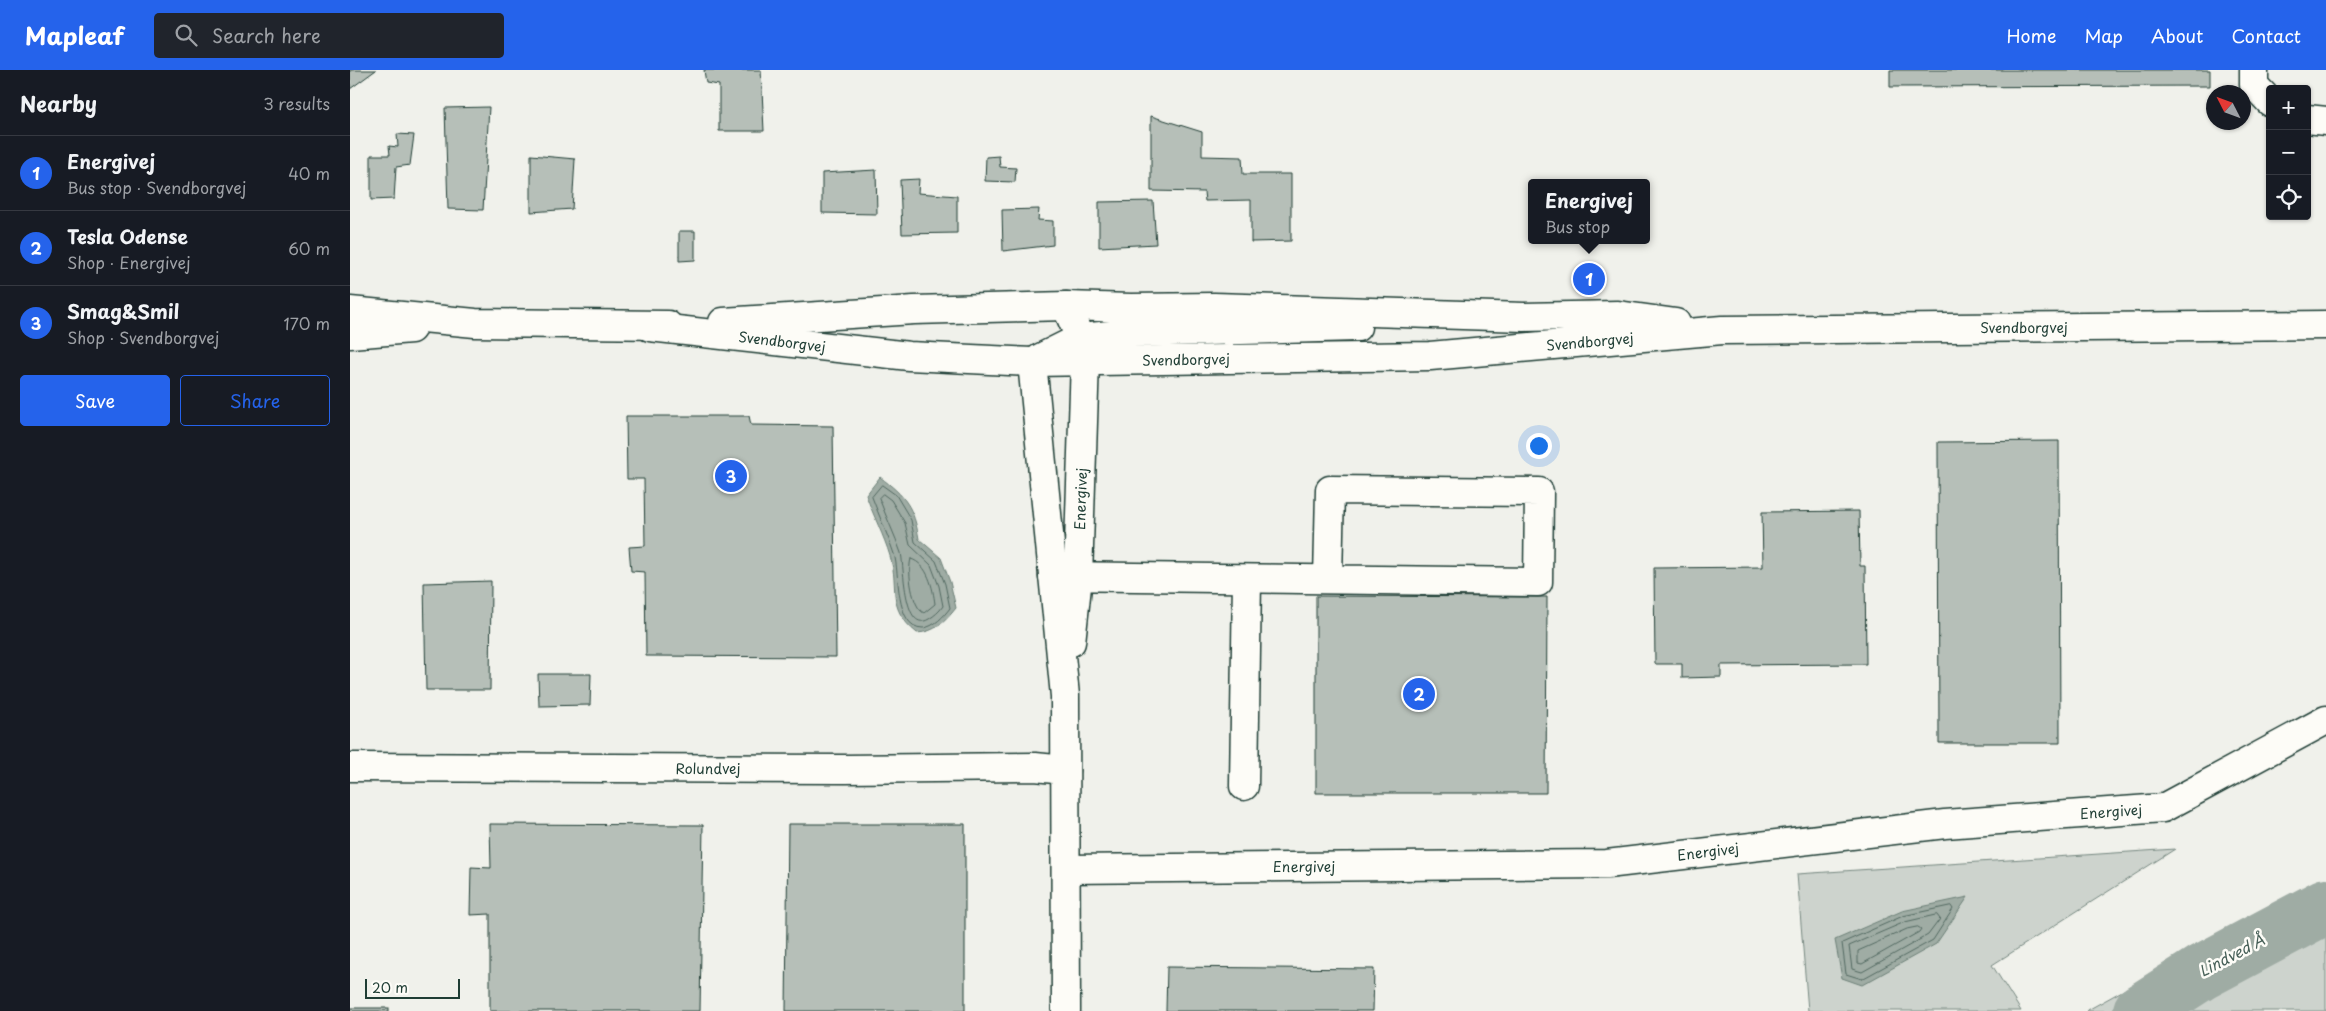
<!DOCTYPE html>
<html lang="en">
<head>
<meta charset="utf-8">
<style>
	:root { --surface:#171b24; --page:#20242c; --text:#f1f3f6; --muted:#9ea1a6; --line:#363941; --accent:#2563eb }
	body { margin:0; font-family:"Playpen Sans",sans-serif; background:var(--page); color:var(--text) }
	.controls { position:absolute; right:15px; top:15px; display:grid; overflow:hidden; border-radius:5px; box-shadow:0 1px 4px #0004 }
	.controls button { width:45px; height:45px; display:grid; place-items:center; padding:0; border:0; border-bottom:1px solid var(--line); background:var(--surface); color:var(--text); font:25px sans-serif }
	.compass { position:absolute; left:1856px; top:15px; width:45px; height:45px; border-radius:50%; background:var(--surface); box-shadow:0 1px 4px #0004; rotate:312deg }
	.scale { position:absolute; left:15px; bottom:12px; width:95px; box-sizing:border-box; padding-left:5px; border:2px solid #1f3d34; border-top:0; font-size:14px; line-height:18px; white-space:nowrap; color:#1f3d34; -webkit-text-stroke:4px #fdfcf7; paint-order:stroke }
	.you { position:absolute; left:1188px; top:375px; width:18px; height:18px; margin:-12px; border:4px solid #fff; border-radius:50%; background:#1a73e8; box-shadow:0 0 0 8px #1a73e833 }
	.badge { display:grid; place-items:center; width:32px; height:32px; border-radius:50%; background:var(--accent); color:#fff; font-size:16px; font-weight:700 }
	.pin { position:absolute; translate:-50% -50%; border:2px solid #fff; box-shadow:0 1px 5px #0006 }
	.popup { position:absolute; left:1178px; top:109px; width:122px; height:65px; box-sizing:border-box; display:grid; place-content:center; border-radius:5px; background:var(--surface); filter:drop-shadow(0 1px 4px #0005); font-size:16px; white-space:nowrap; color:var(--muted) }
	.popup b { font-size:19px; color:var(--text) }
	.popup::after { content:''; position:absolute; left:50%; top:100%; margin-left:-10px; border:10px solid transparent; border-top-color:var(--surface) }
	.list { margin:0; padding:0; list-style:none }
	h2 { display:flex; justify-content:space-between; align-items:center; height:65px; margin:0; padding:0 20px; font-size:21px }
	h2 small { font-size:16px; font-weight:400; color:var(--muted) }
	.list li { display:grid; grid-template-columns:32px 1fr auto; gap:15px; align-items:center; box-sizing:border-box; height:75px; padding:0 20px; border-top:1px solid var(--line) }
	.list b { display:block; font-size:19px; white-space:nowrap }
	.list p { margin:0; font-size:16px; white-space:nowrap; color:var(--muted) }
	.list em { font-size:16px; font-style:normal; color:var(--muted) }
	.actions { display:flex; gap:10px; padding:15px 20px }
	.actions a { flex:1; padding:11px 0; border:1px solid var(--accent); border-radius:5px; text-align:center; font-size:18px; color:var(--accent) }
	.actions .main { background:var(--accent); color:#fff }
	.icon { flex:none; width:28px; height:28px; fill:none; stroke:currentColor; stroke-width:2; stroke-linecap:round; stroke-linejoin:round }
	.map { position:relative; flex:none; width:1976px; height:941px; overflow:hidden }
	header { display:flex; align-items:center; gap:30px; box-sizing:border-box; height:70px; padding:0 25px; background:var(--accent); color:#fff }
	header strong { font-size:24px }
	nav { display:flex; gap:28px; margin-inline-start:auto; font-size:18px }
	.search { width:350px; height:45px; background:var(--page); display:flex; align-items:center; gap:12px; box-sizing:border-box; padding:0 18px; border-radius:5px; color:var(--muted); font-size:19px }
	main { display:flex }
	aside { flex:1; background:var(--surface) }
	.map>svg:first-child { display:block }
</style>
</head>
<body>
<header>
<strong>Mapleaf</strong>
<div class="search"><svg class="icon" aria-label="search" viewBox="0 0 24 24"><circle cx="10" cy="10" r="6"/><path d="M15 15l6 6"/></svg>Search here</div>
<nav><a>Home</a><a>Map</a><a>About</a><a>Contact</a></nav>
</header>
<main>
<aside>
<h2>Nearby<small>3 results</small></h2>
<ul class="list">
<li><span class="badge">1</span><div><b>Energivej</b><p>Bus stop · Svendborgvej</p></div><em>40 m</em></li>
<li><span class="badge">2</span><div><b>Tesla Odense</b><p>Shop · Energivej</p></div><em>60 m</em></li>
<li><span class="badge">3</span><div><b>Smag&amp;Smil</b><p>Shop · Svendborgvej</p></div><em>170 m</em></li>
</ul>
<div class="actions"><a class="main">Save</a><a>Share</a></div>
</aside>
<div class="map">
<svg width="1976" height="941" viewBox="0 0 1976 941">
	<rect width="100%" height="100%" fill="#f0f1eb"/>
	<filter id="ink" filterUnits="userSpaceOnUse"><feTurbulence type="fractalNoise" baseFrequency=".02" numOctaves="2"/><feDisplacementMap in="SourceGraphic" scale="10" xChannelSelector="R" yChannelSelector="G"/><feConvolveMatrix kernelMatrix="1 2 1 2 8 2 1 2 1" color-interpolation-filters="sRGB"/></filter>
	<g filter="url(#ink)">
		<g fill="#cdd3cd" stroke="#768880">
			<path d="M1825,779l-183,116 29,46h-213l-11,-137z"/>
			<path d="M1976,808v133h-240z"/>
		</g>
		<g fill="#9faca4" stroke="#6c8077">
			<path d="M530,407c25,19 34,30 39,62l22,19 9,24 6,26c-11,14 -21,24 -39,25 -32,-26 -17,-44 -27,-77 -6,-20 -17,-41 -24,-61z"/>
			<path d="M1618,827l-32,47 -74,41 -20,-7 -7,-38 67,-29z"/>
		</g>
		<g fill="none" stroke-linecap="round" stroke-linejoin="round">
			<g stroke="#526961" stroke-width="1">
				<path d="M532,415l14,10 15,25 4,22 21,19 9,23 5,24c-6,8 -16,19 -27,20 -29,0 -23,-57 -29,-74 -6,-19 -15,-38 -22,-57z"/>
				<path d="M533,424l8,6 14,23 5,22 21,20 8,21 4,20c-4,6 -8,9 -14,13 -26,16 -25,-56 -28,-66 -6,-18 -15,-36 -22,-55z"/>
				<path d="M561,489c17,5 22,29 24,45l-11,9c-12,-5 -17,-43 -13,-54z"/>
				<path d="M1601,836l2,3 -20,31 -71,39 -16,-5 -4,-31 61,-27z"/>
				<path d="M1587,845l3,4 -12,16 -66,37 -10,-3 -3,-23 56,-24z"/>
				<path d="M1568,857l3,2 -2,3 -57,32 -4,-1v-12l49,-22z"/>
			</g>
			<path stroke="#9faca4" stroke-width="56" d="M1791,941l61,-39 124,-66"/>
		</g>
		<g fill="#b6bfb8" stroke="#1f3d34">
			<path d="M0,0h26l-26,19z"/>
			<path d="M354,0h57l3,61h-45v-46l-13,-2z"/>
			<path d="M1540,0h320v16l-320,1z"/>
			<path d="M139,37l-6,103 -35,-1 -3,-101z"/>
			<path d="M801,46l51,16v24l40,1 1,17h48v67l-40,1v-42l-46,1 -1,-9 -53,-1z"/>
			<path d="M47,64l17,1 -4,30 -14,2 -2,32 -23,1v-45h19l-1,-9 9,1z"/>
			<path d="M181,85l44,4 -3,50 -41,3z"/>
			<path d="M649,86l1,11 16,1 -1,14 -30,-1 1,-24z"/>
			<path d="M526,100l1,44 -55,-1v-40z"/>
			<path d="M569,109l-1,14 39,3v37l-55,1 -2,-54z"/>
			<path d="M803,131l3,43 -57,3v-45z"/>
			<path d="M689,139l-1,11 15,1v24l-50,6 -1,-41z"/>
			<path d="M329,161h16v29l-16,1z"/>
			<path d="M276,346h123l2,9 82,1 3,231 -190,-1 -1,-84 -14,-1 -2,-24 16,-1 -1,-67h-17z"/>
			<path d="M1709,371l1,302h-121l-1,-301z"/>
			<path d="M1509,441l1,55h5l1,98 -145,1v12l-39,1v-14h-27l-1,-96 109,-1 -1,-55z"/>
			<path d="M141,511l-1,109h-64l-2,-107z"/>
			<path d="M966,526l231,1 -1,196h-230z"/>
			<path d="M188,604h53l-1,31 -51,1z"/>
			<path d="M140,754l213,1 -3,186h-210v-97l-20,1 1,-48 20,1z"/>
			<path d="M438,754h177v187h-179z"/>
			<path d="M817,897l207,2 -1,42h-207z"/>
			<rect x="0" y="938" width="39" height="3"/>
		</g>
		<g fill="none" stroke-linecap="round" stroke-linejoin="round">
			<defs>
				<g id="minor">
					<path d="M1904,0v15l16,17"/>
					<path d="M1957,49l19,2"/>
					<path d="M716,236l14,32 5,22 -7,217 -7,65"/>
					<path d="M682,292l33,334 1,315"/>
					<path d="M703,506l485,6 1,-90 -209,-2 -2,89"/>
					<path d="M0,697l495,2 190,-2 30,3"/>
					<path d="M894,716l3,-207"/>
					<path d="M717,799l540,-5 338,-40 218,-16 163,-88"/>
				</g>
				<g id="major">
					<path d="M0,241l125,12 193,2"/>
					<path d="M373,252l191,-12 152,-4 65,2 83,-1 310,10 94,-2 58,8"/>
					<path d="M300,257l259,29 123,6 398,-6 292,-26 604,-5"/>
					<path d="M0,264l61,-5"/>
					<path d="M690,288l40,-20 52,-5 225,-6"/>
				</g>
			</defs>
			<use href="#minor" stroke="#1f3d34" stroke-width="31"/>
			<use href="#major" stroke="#1f3d34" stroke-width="31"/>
			<use href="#minor" stroke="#fdfcf7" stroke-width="28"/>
			<use href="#major" stroke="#fdfcf7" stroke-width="28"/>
		</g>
	</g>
	<g text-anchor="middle" stroke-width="5" stroke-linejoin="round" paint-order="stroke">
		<g font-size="14" fill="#1f3d34" stroke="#fdfcf7">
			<text x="1674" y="263">Svendborgvej</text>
			<text transform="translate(432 272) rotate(7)" y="5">Svendborgvej</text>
			<text transform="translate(1240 272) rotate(-5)" y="5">Svendborgvej</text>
			<text transform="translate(836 290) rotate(-1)" y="5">Svendborgvej</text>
			<text transform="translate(731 429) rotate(-88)" y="5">Energivej</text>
			<text x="358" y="704">Rolundvej</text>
			<text transform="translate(1761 742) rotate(-4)" y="5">Energivej</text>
			<text transform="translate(1358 782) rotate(-7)" y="5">Energivej</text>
			<text x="954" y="802">Energivej</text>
		</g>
		<g font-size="15" font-style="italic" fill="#455e56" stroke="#fdfcf7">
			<text transform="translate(1882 886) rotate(-28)" y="5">Lindved Å</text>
		</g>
	</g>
</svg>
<div class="controls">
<button>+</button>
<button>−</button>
<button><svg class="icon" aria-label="locate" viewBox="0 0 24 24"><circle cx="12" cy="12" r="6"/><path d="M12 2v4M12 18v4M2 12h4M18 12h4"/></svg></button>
</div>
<svg class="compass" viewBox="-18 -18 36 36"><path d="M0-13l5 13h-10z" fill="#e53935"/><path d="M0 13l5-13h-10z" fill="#9ea1a6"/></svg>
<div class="scale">20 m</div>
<div class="you"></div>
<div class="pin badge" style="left:1239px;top:209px">1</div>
<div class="popup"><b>Energivej</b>Bus stop</div>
<div class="pin badge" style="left:1069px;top:624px">2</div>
<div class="pin badge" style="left:381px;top:406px">3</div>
</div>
</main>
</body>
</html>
